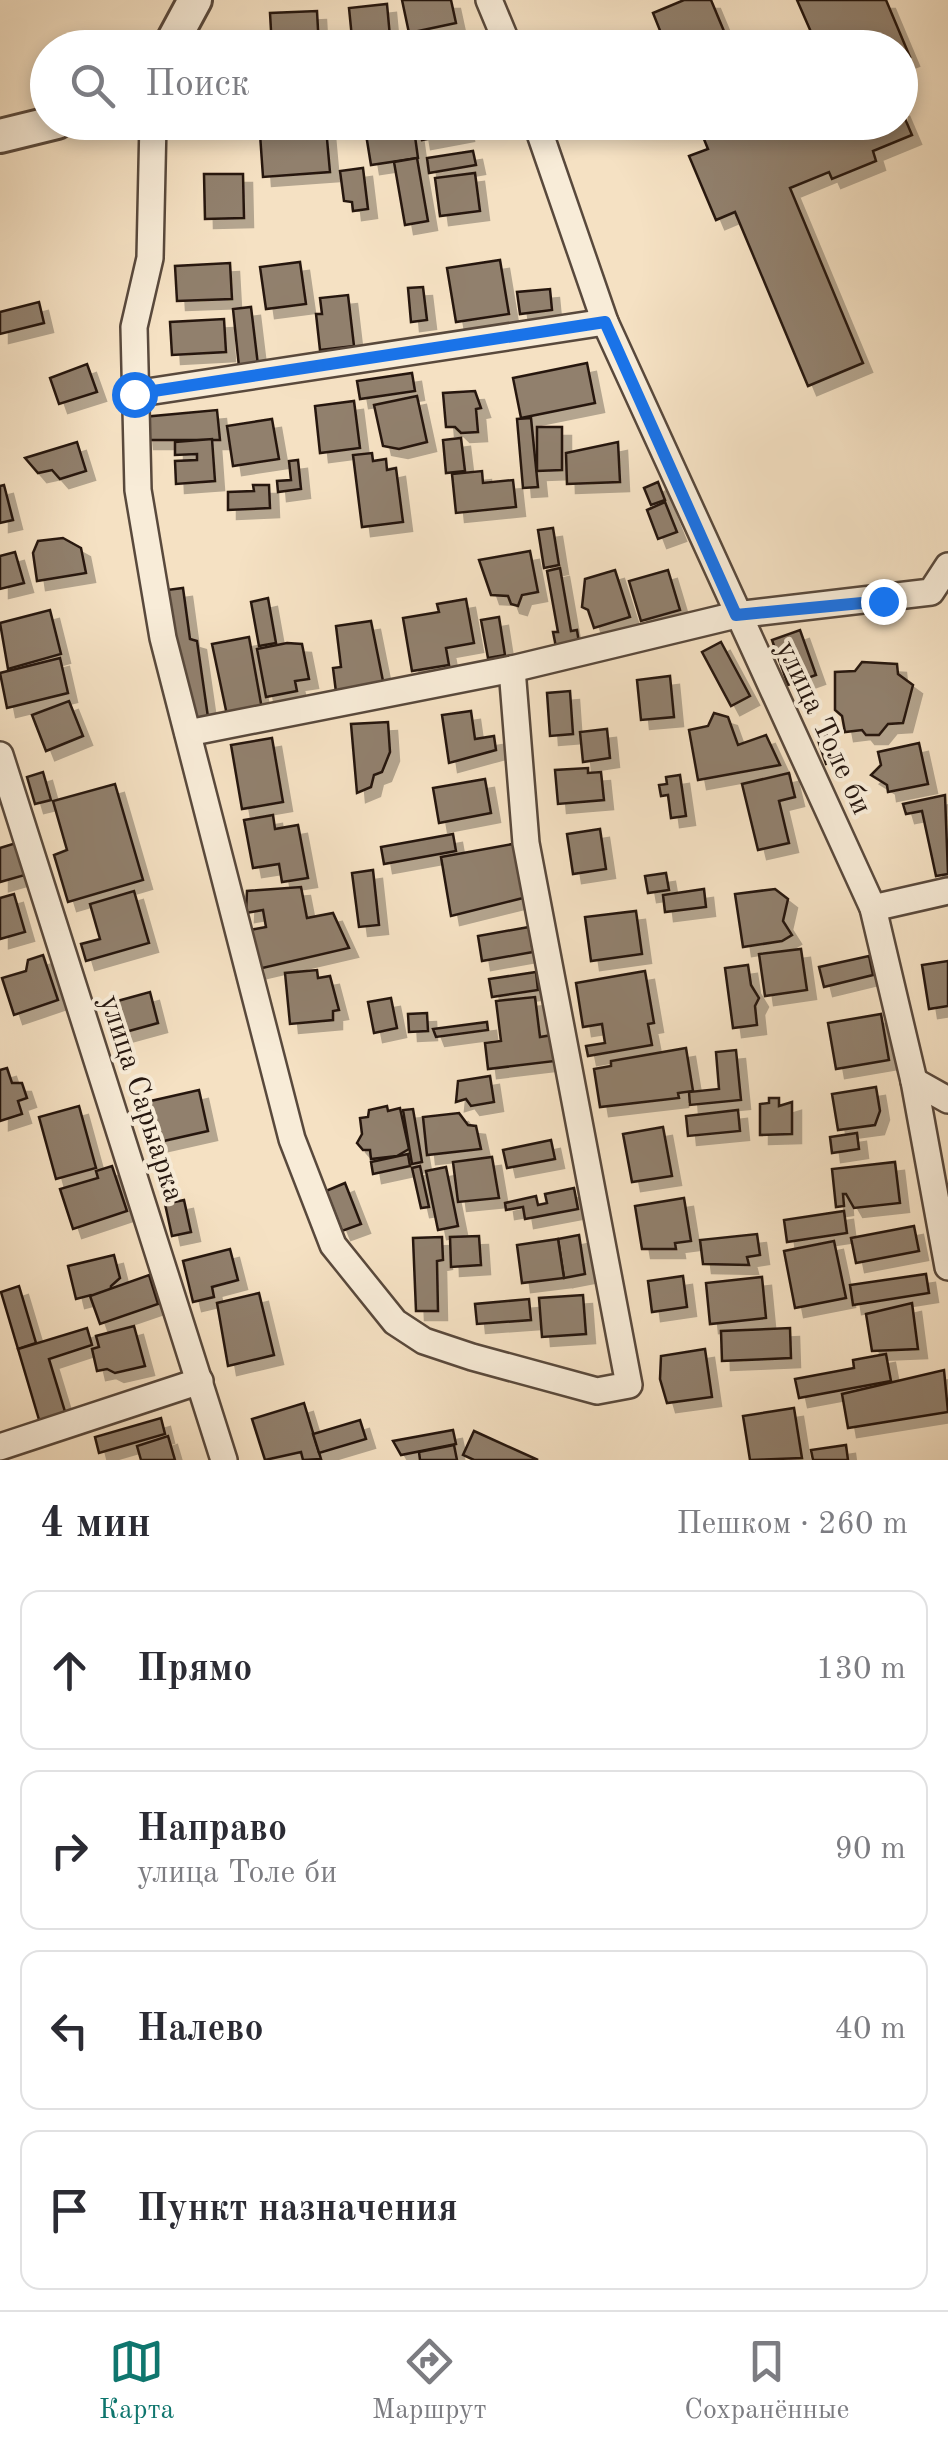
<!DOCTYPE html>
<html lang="ru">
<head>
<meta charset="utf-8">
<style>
	:root { --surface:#fff; --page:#f7f7f7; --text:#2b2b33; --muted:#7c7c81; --line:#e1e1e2; --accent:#0f766e }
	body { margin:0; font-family:"Old Standard TT",serif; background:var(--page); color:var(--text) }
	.stop { position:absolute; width:30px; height:30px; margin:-22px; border:8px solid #1a73e8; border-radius:50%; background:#fff }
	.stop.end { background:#1a73e8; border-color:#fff; box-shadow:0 2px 10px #0008 }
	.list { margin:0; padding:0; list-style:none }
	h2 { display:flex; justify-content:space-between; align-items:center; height:130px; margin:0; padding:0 40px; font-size:42px }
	h2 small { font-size:32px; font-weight:400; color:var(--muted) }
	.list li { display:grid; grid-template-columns:65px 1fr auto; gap:30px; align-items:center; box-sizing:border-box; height:160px; margin:0 20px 20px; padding:0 20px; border:2px solid var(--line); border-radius:20px }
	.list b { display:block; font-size:38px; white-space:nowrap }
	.list p { margin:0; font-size:32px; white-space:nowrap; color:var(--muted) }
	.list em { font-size:32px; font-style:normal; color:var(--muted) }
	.icon { flex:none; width:55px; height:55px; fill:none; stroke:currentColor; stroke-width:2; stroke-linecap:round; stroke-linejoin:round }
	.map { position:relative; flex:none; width:948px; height:1460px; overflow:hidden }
	.search { position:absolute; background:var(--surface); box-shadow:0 5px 15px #0003; left:30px; right:30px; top:30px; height:110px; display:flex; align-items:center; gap:25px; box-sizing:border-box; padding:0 35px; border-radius:55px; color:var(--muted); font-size:38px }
	.sheet { height:850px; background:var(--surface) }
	nav { display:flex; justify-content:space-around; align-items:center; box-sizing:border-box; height:140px; border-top:2px solid var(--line); background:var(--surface); font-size:28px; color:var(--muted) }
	nav a { display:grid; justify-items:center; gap:5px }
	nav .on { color:var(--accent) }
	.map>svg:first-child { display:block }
</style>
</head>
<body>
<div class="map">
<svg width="948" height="1460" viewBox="0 0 948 1460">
	<defs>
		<filter id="shadow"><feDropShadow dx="9" dy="9" stdDeviation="0" flood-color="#0004"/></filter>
	</defs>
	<rect width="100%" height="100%" fill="#f5e1c3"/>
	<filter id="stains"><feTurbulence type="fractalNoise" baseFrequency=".002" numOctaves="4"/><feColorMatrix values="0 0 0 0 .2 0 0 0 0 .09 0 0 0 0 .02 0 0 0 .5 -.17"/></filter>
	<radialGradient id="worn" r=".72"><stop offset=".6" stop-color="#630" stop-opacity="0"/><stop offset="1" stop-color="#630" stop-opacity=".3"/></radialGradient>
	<g fill="#91806d" stroke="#25160f" stroke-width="2.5" filter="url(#shadow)">
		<path d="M402,0h49l5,23 -47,10z"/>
		<path d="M684,0h27l20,48h-70l4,-5 -12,-30z"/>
		<path d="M797,0h89l24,57 -10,4v-13h-82z"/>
		<path d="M387,4l4,44h-38l-4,-40z"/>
		<path d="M317,11l2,37h-47l-2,-35z"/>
		<path d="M900,107l12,28 -39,16 3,10 -44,18 -3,-7 -39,16 73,175 -55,23 -73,-174 -19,8 -27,-64 19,-7 -11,-27h203z"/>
		<path d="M364,122h49l5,36 -47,7z"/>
		<path d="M419,122h54v2l-9,2 1,6 -43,8z"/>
		<path d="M326,128l4,44 -67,5 -3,-43z"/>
		<path d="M473,151l3,14 -47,8 -2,-15z"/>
		<path d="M417,158l11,63 -23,4 -11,-63z"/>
		<path d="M363,168l5,41 -15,2 -1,-9 -8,-1 -4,-30z"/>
		<path d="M475,173l5,38 -40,5 -5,-38z"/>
		<path d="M204,174h39l1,44 -39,1z"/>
		<path d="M500,260l9,54 -53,8 -9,-54z"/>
		<path d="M300,262l6,42 -40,5 -6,-42z"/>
		<path d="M230,263l2,36 -55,2 -2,-35z"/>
		<path d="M423,287l4,33 -16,2 -3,-34z"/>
		<path d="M550,289l2,21 -32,4 -3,-22z"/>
		<path d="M348,295l6,51 -34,4 -4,-36h6l-2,-16z"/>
		<path d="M39,302l5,21 -44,11v-22z"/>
		<path d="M251,307l7,58 -19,2 -6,-58z"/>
		<path d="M224,319l2,33 -54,3 -2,-33z"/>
		<path d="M587,363l8,40 -74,15 -8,-40z"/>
		<path d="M87,364l10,28 -38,12 -9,-26z"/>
		<path d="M412,373l3,18 -55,8 -3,-18z"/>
		<path d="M475,391l6,17 -5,1 2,23 -17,1 -6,-6h-9l-3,-34z"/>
		<path d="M417,396l10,46 -28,7 -16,-3 -9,-41z"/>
		<path d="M354,401l6,47 -40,5 -5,-47z"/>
		<path d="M217,410l3,30h-75l-2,-23z"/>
		<path d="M531,418l7,69 -15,1 -6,-69z"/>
		<path d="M272,419l7,40 -46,7 -6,-40z"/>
		<path d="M537,427h25v43l-25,1z"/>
		<path d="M461,438l4,33 -19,2 -3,-33z"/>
		<path d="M212,439l3,42 -39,3 -1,-23 22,-1v-6l-22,1v-13z"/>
		<path d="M77,442l9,29 -26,8 -8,-9 -14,3 -13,-15z"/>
		<path d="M618,442l2,40 -53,2 -1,-31z"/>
		<path d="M372,453l1,8 13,-2 1,11 9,-2 7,54 -41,5 -9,-72z"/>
		<path d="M298,460l3,29 -23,3 -1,-11 14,-1 -2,-19z"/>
		<path d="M482,471l1,12 30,-3 3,27 -60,6 -4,-39z"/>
		<path d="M658,482l7,18 -14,5 -7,-17z"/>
		<path d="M4,485l9,35 -13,3v-37z"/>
		<path d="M253,485h16l1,23 -42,2v-18l26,-1z"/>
		<path d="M665,502l12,30 -19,7 -11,-29z"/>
		<path d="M553,528l6,37 -15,3 -6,-38z"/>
		<path d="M63,538l18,10 5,25 -49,8 -4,-28 5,-12z"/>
		<path d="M530,551l8,41 -16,3 -4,11 -7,-2 -3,-8 -17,-1 -12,-35z"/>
		<path d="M15,552l9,31 -24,6v-33z"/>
		<path d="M560,568l11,63 6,-1 2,13 -23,4 -3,-15h5l-11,-61z"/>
		<path d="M615,570l15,47 -36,11 -6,-18 -6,-3 3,-28z"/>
		<path d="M668,570l12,40 -39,11 -12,-40z"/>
		<path d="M183,588l7,51 7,2 11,76 -22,3 -19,-130z"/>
		<path d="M268,598l8,45 -17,3 -8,-44z"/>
		<path d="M466,599l8,44 -28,5 3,17 -37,6 -9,-53 36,-6 -2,-8z"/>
		<path d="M50,610l11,44 -53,15 -8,-46z"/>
		<path d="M499,617l6,38 -17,3 -7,-38z"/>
		<path d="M371,621l13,65 -48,6 -3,-24 8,-1 -5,-41z"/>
		<path d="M800,630l16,45 -28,10 -16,-45z"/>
		<path d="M249,637l13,72 -35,6 -15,-71z"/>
		<path d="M721,642l29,54 -19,10 -29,-54z"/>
		<path d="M287,643l15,1 7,35 -14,2 2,10 -31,6 -9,-48z"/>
		<path d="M60,658l8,35 -61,15 -7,-35z"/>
		<path d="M862,662l35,2 1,10 15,11 -10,38 -15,1 -9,11h-13l-4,-5 -17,2 -3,-16 -7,-6v-38l20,-1z"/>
		<path d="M670,676l4,41 -33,3 -4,-40z"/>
		<path d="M570,691l3,43 -23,2 -3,-43z"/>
		<path d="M69,701l14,35 -37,15 -14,-36z"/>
		<path d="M471,711l4,28 19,-3 2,14 -47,13 -7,-48z"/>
		<path d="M714,713l14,4 10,28 28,-10 14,30 -82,15 -9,-50 19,-4z"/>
		<path d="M388,722l2,30 -8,20 -8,3 -3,12 -14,6 -6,-69z"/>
		<path d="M826,728l11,32 -11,4 -11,-33z"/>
		<path d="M607,729l3,29 -27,4 -3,-30z"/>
		<path d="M272,738l11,64 -41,7 -11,-64z"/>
		<path d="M919,743l9,41 -40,8 -1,-7 -16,-10 10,-10 -3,-13z"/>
		<path d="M588,768v5l13,-1 3,28 -46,4 -3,-34z"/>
		<path d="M43,772l8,28 -16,4 -8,-27z"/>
		<path d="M789,773l6,24 -16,4 10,42 -31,7 -16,-66z"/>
		<path d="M680,775l6,41 -15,2 -3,-23 -7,1 -2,-11 8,-1 -1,-7z"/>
		<path d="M485,779l6,34 -52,10 -6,-35z"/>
		<path d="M115,784l28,96 -75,22 -14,-47 13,-5 -14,-49z"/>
		<path d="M945,795l3,79 -12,2 -14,-65 -16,3 -3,-10z"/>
		<path d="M273,815l2,14 23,-4 10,53 -26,4 -3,-18 -26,4 -9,-48z"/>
		<path d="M600,829l6,40 -33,5 -6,-40z"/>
		<path d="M453,834l3,17 -72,13 -3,-17z"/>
		<path d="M16,843l9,32 -25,7v-34z"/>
		<path d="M518,843l9,54 -76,19 -10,-59z"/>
		<path d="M373,870l6,55 -20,2 -7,-54z"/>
		<path d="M666,873l3,17 -21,3 -3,-17z"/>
		<path d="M301,887l6,31 26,-5 16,35 -91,21 -8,-39 16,-3 -3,-17 -17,3 1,-22z"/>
		<path d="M704,889l2,18 -41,5 -2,-17z"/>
		<path d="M775,889l13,10 -5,22 9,14 -10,6 -39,6 -8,-53z"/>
		<path d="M134,891l15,52 -63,18 -5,-17 19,-5 -10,-35z"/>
		<path d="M14,894l11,38 -25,7v-41z"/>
		<path d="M636,911l6,43 -51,7 -6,-44z"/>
		<path d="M529,927l4,25 -51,9 -4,-25z"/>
		<path d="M801,949l6,41 -42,6 -6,-42z"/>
		<path d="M43,955l15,45 -44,15 -12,-37 24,-7 2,-11z"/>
		<path d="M869,956l4,19 -49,12 -5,-20z"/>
		<path d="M948,961v45l-19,3 -7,-44z"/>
		<path d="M748,965l3,20 8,13 -4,8 2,19 -24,3 -8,-60z"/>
		<path d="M317,970l1,8 12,-2 9,34 -6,1v9l-43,4 -5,-51z"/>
		<path d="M645,971l9,52 -6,1 4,21 -64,11 -2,-10 19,-3 -3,-19 -19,3 -7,-44z"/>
		<path d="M536,972l2,18 -46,7 -3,-18z"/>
		<path d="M150,992l8,31 -47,13 -8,-31z"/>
		<path d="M535,997l5,40 12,-2 3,26 -67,8 -3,-26 16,-2 -5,-40z"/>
		<path d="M391,998l6,30 -23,5 -6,-31z"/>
		<path d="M427,1013l1,18 -19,1 -1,-18z"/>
		<path d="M881,1014l8,46 -53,9 -8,-46z"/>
		<path d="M487,1022l1,8 -52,7 -3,-8z"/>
		<path d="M686,1048l7,43 -15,2 1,5 -79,9 -6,-38 17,-3v-5z"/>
		<path d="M736,1050l5,50 -51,5 -1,-13 30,-3 -3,-37z"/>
		<path d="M7,1068l5,15h10l5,15 -9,3 4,13 -22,7v-51z"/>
		<path d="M490,1076l4,26 -23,4 -5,-7 -10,3 2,-21z"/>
		<path d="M876,1087l4,24 -5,14 -37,5 -6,-36z"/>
		<path d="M199,1090l9,41 -53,12 -9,-41z"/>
		<path d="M769,1098h10v8l13,-4v32l-32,1v-31l9,-1z"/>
		<path d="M79,1106l17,62 -40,11 -17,-62z"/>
		<path d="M387,1106l1,5 12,-3 9,41 -12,7 -26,3 -1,-9h-7l-6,-7 5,-9 -2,-16 8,-1 1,-7z"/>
		<path d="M413,1109l9,53 -10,2 -9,-54z"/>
		<path d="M738,1110l2,21 -52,5 -2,-20z"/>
		<path d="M459,1113l9,12 8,1 5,23 -54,6 -4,-38z"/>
		<path d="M663,1127l9,49 -40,6 -9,-48z"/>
		<path d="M857,1133l2,16 -27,4 -2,-16z"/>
		<path d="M551,1140l4,19 -48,9 -4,-18z"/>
		<path d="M408,1154l2,12 -37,8 -2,-12z"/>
		<path d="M492,1157l7,41 -41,4 -5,-40z"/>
		<path d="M895,1162l5,41 -46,5 -8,-14h-3l1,12 -8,1 -4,-38z"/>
		<path d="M112,1166l15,45 -54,18 -13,-40 38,-11 -2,-7z"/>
		<path d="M420,1166l9,41 -8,1 -9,-40z"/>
		<path d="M446,1167l12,59 -20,4 -12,-59z"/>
		<path d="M345,1183l16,41 -19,7 -16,-40z"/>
		<path d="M574,1188l4,21 -53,10 -2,-12 -17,3 -1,-7 31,-7 2,9 9,-2 -2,-9z"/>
		<path d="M684,1198l7,43 -16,2 1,6h-34l-7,-43z"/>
		<path d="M184,1200l7,32 -19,4 -7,-32z"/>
		<path d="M844,1211l3,22 -60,9 -3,-22z"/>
		<path d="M914,1226l5,25 -63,12 -5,-25z"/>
		<path d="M757,1234l3,21 -13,2 2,8 -46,-1 -3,-24z"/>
		<path d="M579,1235l6,39 -21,4 -6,-39z"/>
		<path d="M479,1236l2,29 -30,2 -1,-30z"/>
		<path d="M442,1237l1,23 -6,1 1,50h-22l-3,-73z"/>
		<path d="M558,1239l6,39 -42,5 -5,-38z"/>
		<path d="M834,1241l12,57 -51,10 -11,-57z"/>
		<path d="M230,1249l8,31 -26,7 2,10 -21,5 -10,-41z"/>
		<path d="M114,1255l6,23 -9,8 -1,15 -7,4 -12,-10 -15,4 -8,-33z"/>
		<path d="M926,1274l3,19 -76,12 -3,-20z"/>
		<path d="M149,1275l9,29 -58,20 -10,-28z"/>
		<path d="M683,1276l4,31 -35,5 -4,-31z"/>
		<path d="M762,1277l4,41 -56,6 -4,-41z"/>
		<path d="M19,1286l17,57 -18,6 -17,-57z"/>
		<path d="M259,1293l15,62 -46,11 -11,-63z"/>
		<path d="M583,1295l3,39 -44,3 -3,-39z"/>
		<path d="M529,1299l2,21 -54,4 -2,-20z"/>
		<path d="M912,1303l6,46 -46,2 -6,-37z"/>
		<path d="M134,1326l11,40 -30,7 -8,-4 -10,2 -5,-22 7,-2 -3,-11z"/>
		<path d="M87,1328l5,17 -43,14 17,56 -26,8 -22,-74z"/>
		<path d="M790,1328l1,30 -69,3 -1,-30z"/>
		<path d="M705,1349l7,48 -45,6 -7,-24 1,-23z"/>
		<path d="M886,1354l5,27 -92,17 -4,-19 59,-11 -1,-8z"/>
		<path d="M944,1370l4,42 -100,16 -6,-34z"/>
		<path d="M304,1403l17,56 -18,1 -2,-8 -36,8 -13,-41z"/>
		<path d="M794,1408l8,50 -52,2 -7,-44z"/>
		<path d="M161,1418l4,16 -66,19 -4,-16z"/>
		<path d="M360,1420l6,19 -47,14 -6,-19z"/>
		<path d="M453,1430l3,14 -55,11 -8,-14z"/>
		<path d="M474,1431l64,29h-64l-11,-5z"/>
		<path d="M168,1436l7,24h-34l-4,-14z"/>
		<path d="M454,1445l3,15h-37l-1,-8z"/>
		<path d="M846,1445l2,15h-35l-2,-10z"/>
	</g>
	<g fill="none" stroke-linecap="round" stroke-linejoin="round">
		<defs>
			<g id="minor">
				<path d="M489,0l20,48"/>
				<path d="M153,122l-3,136 -16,69 4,163 25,148 129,501 41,106 62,77 29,19 48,16 125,34 32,-6 -103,-542 -14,-174"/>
				<path d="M536,122l69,200 268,586 41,173 34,186"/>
				<path d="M134,394l471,-72"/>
				<path d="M188,733l324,-64 224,-54 195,-23 17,-26"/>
				<path d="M0,755l224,705"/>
				<path d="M873,908l75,-17"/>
				<path d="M914,1081l34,19"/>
				<path d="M0,1447l200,-66"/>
			</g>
			<g id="tertiary">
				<path d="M169,48l26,-48"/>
				<path d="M0,136l57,-14"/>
			</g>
		</defs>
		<use href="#minor" stroke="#59493c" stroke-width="30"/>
		<use href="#tertiary" stroke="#59493c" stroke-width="38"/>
		<use href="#minor" stroke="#f8ecd8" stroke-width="25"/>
		<use href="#tertiary" stroke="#f8ecd8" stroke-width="32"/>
	</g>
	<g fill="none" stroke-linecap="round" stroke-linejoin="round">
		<path stroke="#1a73e8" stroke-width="12" d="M134,394l471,-72 131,293 147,-14"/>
	</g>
	<g text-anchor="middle" stroke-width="8" stroke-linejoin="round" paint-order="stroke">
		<g font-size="30" fill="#25160f" stroke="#f8ecd8">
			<text transform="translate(825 727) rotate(65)" y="10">улица Толе би</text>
			<text transform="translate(143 1098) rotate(72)" y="10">улица Сарыарка</text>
		</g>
	</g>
	<rect width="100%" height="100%" filter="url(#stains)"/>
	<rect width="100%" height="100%" fill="url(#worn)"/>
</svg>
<div class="stop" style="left:134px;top:394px"></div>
<div class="stop end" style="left:883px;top:601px"></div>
<div class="search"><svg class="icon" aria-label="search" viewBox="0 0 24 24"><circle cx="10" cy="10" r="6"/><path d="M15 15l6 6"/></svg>Поиск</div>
</div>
<section class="sheet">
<h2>4 мин<small>Пешком · 260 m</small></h2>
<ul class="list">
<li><svg class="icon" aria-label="ahead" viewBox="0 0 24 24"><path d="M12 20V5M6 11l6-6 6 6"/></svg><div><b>Прямо</b></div><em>130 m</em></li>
<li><svg class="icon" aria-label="right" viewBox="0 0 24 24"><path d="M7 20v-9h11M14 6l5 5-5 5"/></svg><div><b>Направо</b><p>улица Толе би</p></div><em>90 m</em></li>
<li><svg class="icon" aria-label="left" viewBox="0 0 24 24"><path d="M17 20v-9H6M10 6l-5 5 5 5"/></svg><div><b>Налево</b></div><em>40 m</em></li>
<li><svg class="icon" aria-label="arrive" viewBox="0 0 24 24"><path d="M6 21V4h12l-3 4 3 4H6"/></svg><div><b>Пункт назначения</b></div></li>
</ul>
</section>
<nav>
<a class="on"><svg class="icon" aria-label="map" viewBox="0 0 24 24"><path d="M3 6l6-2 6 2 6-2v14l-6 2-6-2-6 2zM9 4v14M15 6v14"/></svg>Карта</a>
<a><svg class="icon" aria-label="directions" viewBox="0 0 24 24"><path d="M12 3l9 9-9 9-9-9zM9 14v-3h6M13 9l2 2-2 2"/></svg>Маршрут</a>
<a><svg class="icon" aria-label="saved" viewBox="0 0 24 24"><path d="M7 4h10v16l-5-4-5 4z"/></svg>Сохранённые</a>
</nav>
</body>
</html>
